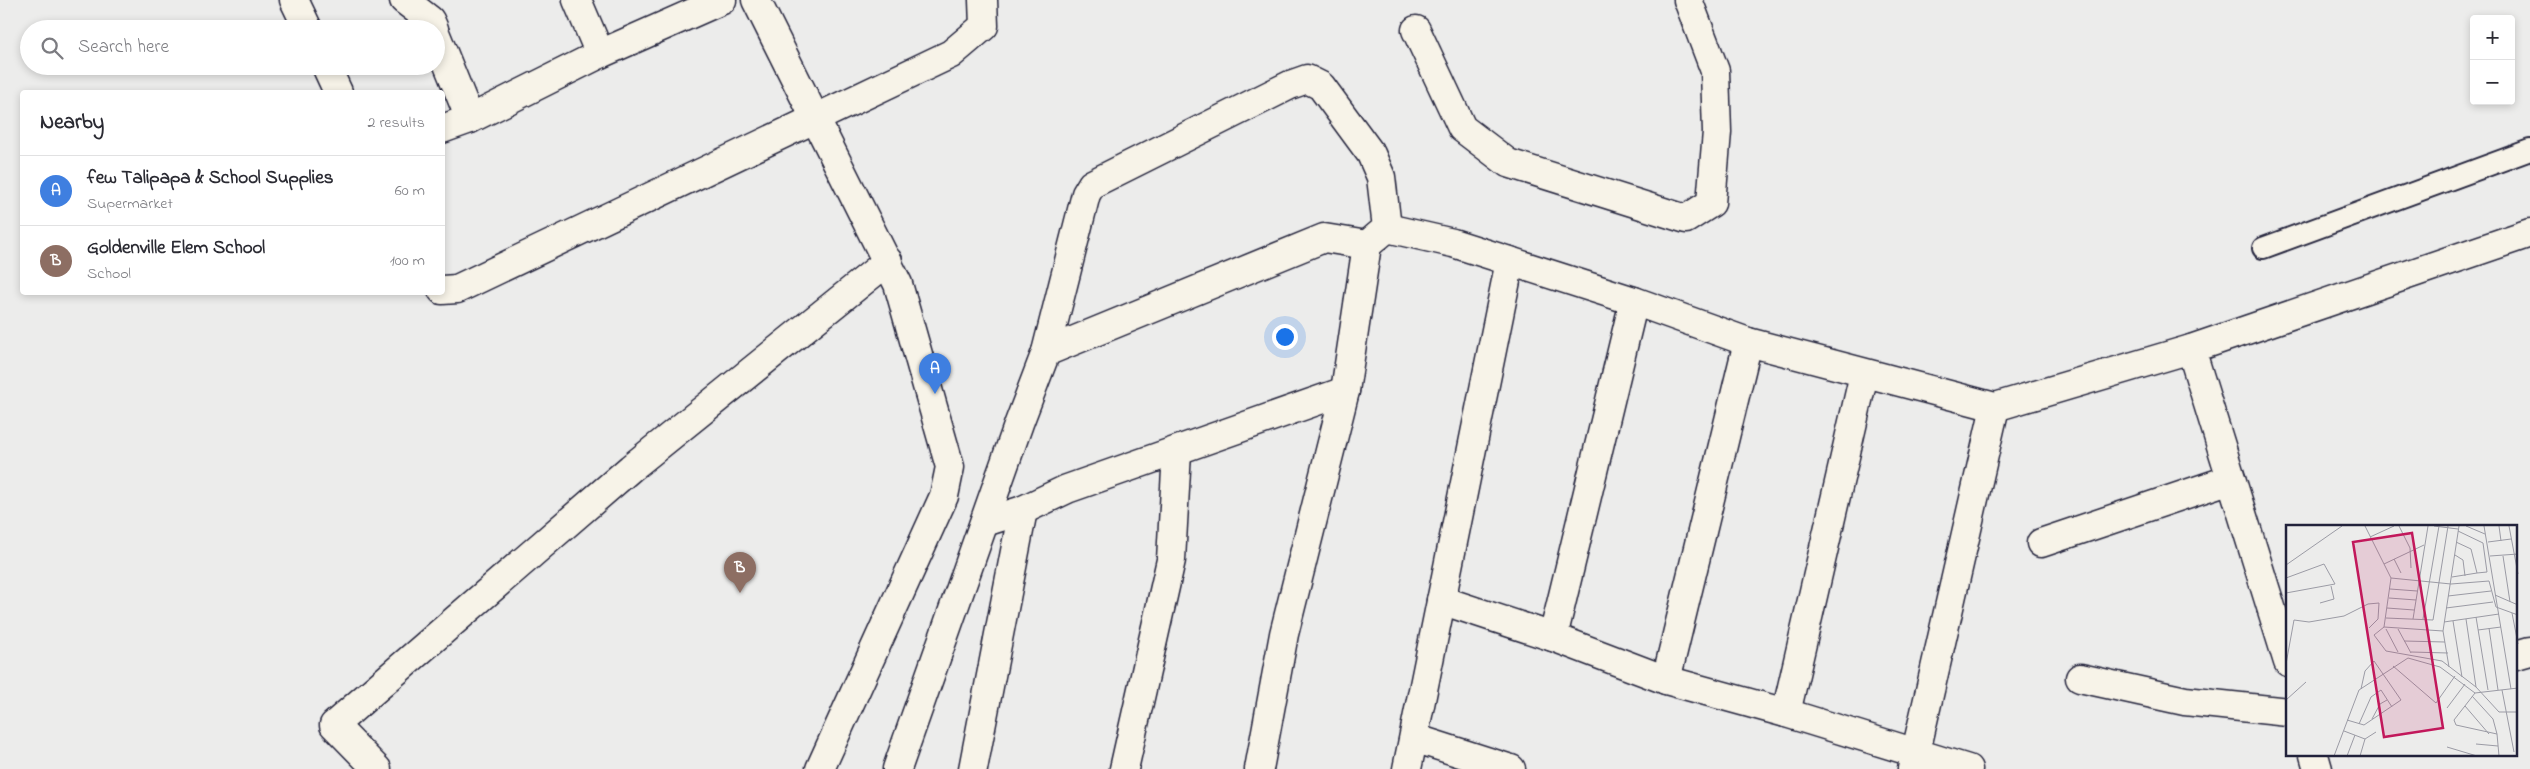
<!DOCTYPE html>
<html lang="en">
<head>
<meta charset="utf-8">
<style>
	:root { --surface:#fff; --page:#f7f7f7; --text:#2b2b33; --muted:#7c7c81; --line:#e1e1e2; --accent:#7c3aed }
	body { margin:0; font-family:"Indie Flower",sans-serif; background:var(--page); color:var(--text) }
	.controls { position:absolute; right:15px; top:15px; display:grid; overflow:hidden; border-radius:5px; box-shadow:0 2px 8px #0003 }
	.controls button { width:45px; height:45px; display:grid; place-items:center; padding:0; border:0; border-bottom:1px solid var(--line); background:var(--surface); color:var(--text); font:25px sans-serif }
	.you { position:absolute; left:1284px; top:336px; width:18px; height:18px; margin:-12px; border:4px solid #fff; border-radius:50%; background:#1a73e8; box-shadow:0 0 0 8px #1a73e833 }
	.badge { display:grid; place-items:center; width:32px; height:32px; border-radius:50%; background:var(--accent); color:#fff; font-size:16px; font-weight:700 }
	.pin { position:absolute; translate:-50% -41px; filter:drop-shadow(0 1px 2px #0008) }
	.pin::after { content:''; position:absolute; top:26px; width:18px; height:15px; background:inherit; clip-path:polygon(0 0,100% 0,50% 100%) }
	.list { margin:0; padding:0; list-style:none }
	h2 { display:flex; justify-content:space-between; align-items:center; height:65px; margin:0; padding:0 20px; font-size:21px }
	h2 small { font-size:16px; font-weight:400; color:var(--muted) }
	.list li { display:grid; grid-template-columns:32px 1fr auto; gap:15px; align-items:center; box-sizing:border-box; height:70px; padding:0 20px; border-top:1px solid var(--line) }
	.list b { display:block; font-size:19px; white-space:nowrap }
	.list p { margin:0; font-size:16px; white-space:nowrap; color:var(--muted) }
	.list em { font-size:16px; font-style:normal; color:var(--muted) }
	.icon { flex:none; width:28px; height:28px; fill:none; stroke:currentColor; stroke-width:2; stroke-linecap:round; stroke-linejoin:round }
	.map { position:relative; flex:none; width:2530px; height:769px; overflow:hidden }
	.search { position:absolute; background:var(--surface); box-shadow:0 2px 8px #0003; left:20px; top:20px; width:425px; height:55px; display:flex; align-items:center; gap:12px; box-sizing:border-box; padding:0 18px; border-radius:28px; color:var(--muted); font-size:19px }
	.panel { position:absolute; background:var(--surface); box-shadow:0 2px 8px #0003; left:20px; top:90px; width:425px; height:205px; border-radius:5px }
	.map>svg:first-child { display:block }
</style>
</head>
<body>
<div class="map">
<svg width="2530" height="769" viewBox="0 0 2530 769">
	<rect width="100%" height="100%" fill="#ececeb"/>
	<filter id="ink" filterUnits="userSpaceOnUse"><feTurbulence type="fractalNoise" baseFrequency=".02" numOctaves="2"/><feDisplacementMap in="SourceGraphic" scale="10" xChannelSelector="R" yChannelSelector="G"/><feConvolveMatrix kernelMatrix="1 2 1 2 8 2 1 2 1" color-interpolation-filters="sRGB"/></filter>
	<g filter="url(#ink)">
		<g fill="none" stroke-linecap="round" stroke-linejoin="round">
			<defs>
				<path id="lane" d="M2263,248l267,-98"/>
				<g id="street">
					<path d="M294,0l14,29"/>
					<path d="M404,0l26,20 4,9"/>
					<path d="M1416,30l46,98 46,35 178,56 25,-16 6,-71 -2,-61 -27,-71"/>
					<path d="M436,35l34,84"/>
					<path d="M600,54l122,-54"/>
					<path d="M326,66l12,26"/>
					<path d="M442,129l28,-10 130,-65 -23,-54"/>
					<path d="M1387,228l66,15 181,58 114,41 247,65 196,-58 339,-116"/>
					<path d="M442,290l15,-1 494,-235 33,-28 -1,-26"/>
					<path d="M2191,349l97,313"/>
					<path d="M1046,352l278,-114 43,7"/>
					<path d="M985,522l38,-12 44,-21 278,-98"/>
					<path d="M2041,543l190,-64"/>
					<path d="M1441,600l112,37 113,43 120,33 182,56"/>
					<path d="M1553,637l81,-336"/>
					<path d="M2516,655l14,-4"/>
					<path d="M2080,678l105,23 103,11"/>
					<path d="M1666,680l82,-338"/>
					<path d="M1786,713l78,-339"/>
					<path d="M1414,738l97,31"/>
					<path d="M2314,755l4,14"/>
					<path d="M377,769l-43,-44 297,-257 257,-207"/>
					<path d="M897,769l122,-346 27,-71 40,-158 6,-10 198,-99 17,-6 14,7 50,68 10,23 6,51 -20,17 -22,146 -61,243 -25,135"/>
					<path d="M973,769l50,-259"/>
					<path d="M1124,769l47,-209 6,-108"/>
					<path d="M1407,769l103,-508"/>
					<path d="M1912,769l83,-362"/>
				</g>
				<path id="secondary" d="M756,0l142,284 52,183 -6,29 -124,273"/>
			</defs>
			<use href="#lane" stroke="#22223b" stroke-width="24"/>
			<use href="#street" stroke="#22223b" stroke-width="31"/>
			<use href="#secondary" stroke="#22223b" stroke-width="31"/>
			<use href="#lane" stroke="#f7f3e8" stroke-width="20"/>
			<use href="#street" stroke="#f7f3e8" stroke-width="28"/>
			<use href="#secondary" stroke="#f7f3e8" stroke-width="28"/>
		</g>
	</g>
	<g transform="translate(2286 525)">
		<rect width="231" height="231" fill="#ececeb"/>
		<path fill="none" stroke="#9b9ba5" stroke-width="1" d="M79,1l26,52 -7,49M113,1l11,22 1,20M148,1l24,3M180,1l19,8M198,1l27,163M213,1l2,15M223,1l9,48M84,12l24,-11M170,17l15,7 6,24 10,-1 -4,-29 -25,-12M202,17l23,-3M169,30l8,5 2,16M204,31l28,-2M217,31l7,46M108,34l7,14M98,39l40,-19M0,40l56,-39M166,52l25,-4M0,53l38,-14 11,20 -49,9M105,53l60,6 38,-3 7,26 22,8M104,64l27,2M209,70l23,10M162,71l43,-5M103,73l27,2M34,78l14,-4 -3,-13M101,83l27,2M160,83l47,-6M226,88l6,31M190,92l12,73M100,93l47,2 15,-94M127,94l15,-93M137,94l16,-93M180,94l10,68M167,96l9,56M158,97l55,-8M203,103l9,62M100,104l12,23M112,104l13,24M192,105l23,-3M157,106l-59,-4 -10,8 12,16 56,10 34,26 23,25h19M118,116l41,1M125,127l37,1M0,139l8,-44 15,2 35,-6 24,-12 11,-1 -1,16 -9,9M107,141l43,37 19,-27M163,142l-6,-36 16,-105M216,165l12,62M186,171l21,23 4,15M0,175l20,-18M179,181l24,28M161,183l18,-24M86,194l8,-15 7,-4M61,195l17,5 37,-25 -27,-39 -9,10 -4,18M73,199l12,-27 10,-7 11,17M58,206l21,8 11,-7M190,219l22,2M161,222l30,9M48,231l25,-66 49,-32 32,9 35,26M61,231l8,-21M74,231l5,-17M213,231l-2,-22 -41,-9 -2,-5 21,-27 43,-5"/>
		<path fill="#c2185b" fill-opacity="0.15" stroke="#c2185b" stroke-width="2.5" d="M126,8l31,195 -59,9 -31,-195z"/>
		<rect width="231" height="231" fill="none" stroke="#22223b" stroke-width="2.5"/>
	</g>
</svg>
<div class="controls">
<button>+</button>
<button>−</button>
</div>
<div class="you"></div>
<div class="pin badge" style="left:935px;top:394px;background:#3f7fe0">A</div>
<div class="pin badge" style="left:740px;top:593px;background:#8d6e63">B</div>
<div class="search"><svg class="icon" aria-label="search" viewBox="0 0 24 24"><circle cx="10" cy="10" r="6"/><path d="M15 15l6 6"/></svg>Search here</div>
<section class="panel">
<h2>Nearby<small>2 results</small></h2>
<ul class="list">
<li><span class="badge" style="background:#3f7fe0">A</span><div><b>few Talipapa &amp; School Supplies</b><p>Supermarket</p></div><em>60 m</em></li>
<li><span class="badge" style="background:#8d6e63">B</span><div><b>Goldenville Elem School</b><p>School</p></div><em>100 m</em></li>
</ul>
</section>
</div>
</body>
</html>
